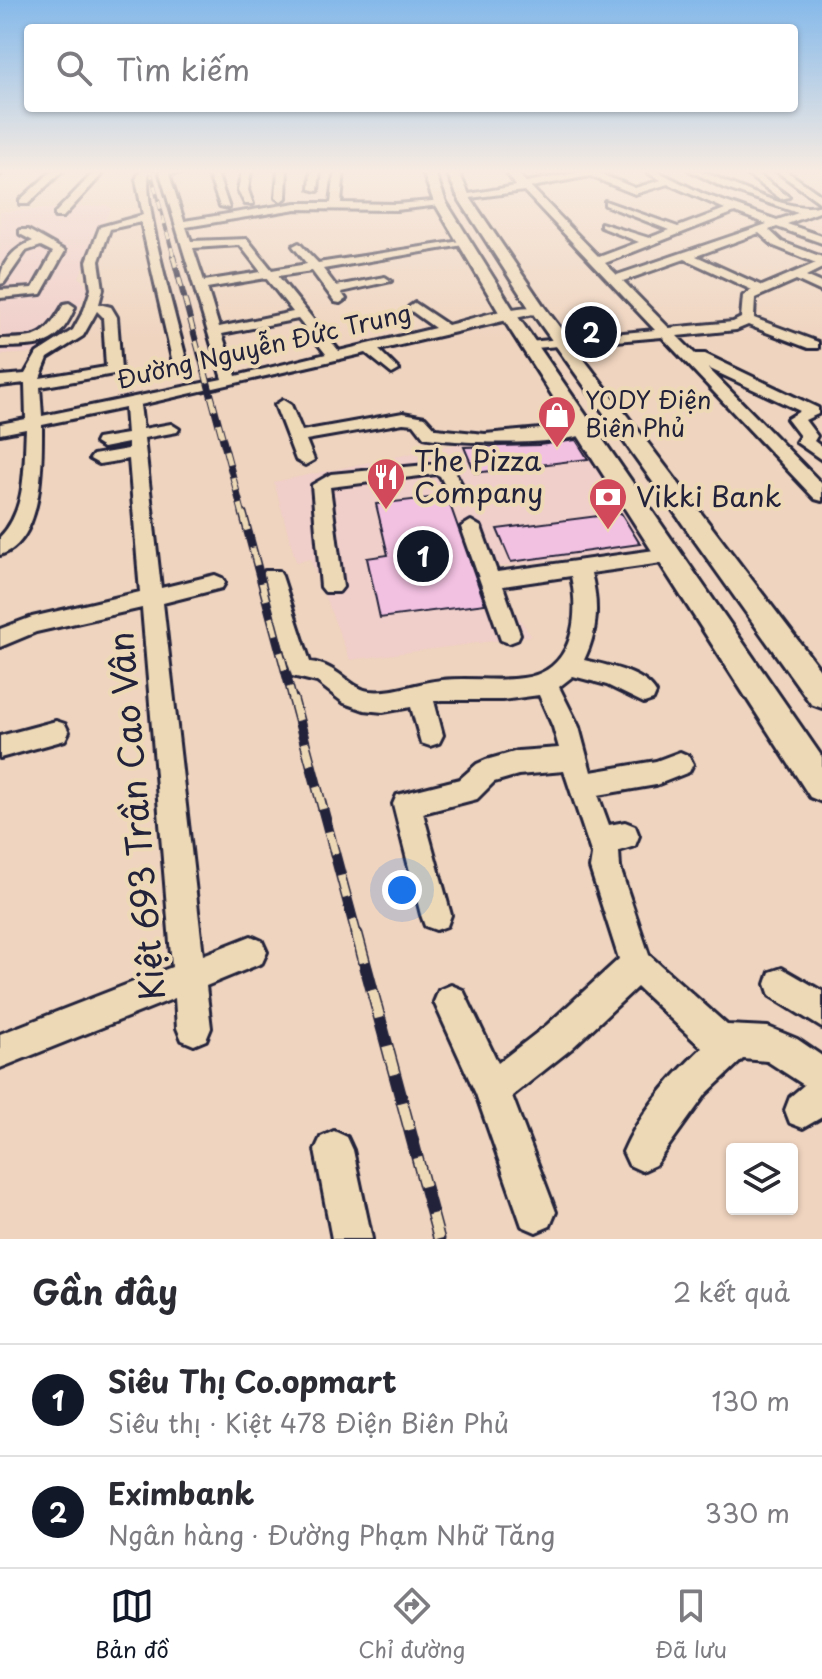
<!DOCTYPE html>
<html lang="vi">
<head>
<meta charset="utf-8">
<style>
	:root { --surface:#fff; --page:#f7f7f7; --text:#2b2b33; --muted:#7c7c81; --line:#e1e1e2; --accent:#111827 }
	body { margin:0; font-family:"Playpen Sans",sans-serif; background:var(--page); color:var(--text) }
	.controls { position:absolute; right:24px; bottom:24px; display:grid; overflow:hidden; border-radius:8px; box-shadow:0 2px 6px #0004 }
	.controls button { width:72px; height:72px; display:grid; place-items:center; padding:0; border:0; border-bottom:2px solid var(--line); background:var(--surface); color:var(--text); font:40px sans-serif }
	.you { position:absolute; left:402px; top:890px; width:28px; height:28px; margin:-20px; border:6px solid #fff; border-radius:50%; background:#1a73e8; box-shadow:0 0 0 12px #1a73e833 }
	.badge { display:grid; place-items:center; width:52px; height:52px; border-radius:50%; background:var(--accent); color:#fff; font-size:26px; font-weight:700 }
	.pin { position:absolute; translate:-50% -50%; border:4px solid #fff; box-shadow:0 2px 8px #0006 }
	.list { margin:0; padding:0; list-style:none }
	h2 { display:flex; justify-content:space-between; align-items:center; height:104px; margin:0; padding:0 32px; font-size:34px }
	h2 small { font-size:26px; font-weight:400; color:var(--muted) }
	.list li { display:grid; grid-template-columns:52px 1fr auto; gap:24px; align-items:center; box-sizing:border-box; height:112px; padding:0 32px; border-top:2px solid var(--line) }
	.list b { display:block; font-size:30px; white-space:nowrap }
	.list p { margin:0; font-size:26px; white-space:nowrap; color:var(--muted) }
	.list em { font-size:26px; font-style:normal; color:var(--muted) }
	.icon { flex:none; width:44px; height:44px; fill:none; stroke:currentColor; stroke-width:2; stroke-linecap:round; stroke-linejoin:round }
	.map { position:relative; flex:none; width:822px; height:1239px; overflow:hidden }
	.search { position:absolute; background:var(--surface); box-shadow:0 2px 6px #0004; left:24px; right:24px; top:24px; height:88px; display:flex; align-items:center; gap:20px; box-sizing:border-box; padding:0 28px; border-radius:8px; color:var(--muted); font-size:30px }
	.sheet { height:328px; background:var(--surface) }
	nav { display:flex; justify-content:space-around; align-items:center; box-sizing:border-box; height:112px; border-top:2px solid var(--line); background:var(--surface); font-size:22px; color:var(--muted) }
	nav a { display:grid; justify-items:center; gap:4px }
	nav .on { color:var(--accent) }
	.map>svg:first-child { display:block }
</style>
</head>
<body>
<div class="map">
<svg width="822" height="1239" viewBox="0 0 822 1239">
	<rect width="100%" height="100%" fill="#efd4bf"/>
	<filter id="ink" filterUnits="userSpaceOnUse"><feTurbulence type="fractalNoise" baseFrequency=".0125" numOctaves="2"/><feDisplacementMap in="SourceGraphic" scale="16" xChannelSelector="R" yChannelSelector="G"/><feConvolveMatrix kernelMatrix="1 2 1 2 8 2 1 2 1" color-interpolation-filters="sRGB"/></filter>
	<g filter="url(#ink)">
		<g fill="#f0cec9">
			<path d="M106,205l5,3 -32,69 10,11 -26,49 -28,16 -35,2v-143z"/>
			<path d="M574,433l73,115 -150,19 7,28 27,41 -181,24 -40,-101 -14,3 -22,-80 183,-38v-4l17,-2 2,4z"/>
		</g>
		<g fill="#f2c0e1" stroke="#22223b" stroke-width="2">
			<path d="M576,440l12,19 -113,14 -11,-26 75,-2z"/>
			<path d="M447,496l38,108 -105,14 -13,-60 21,-3 -12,-51z"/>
			<path d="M621,513l19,31 -129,18 -14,-33z"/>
		</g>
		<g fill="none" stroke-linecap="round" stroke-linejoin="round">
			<defs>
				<g id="minor">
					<path d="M0,170h7l-7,5z"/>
					<path d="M53,170h10l-35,34h-8v-4z"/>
					<path d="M96,170h10l-43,47h-8v-4z"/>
					<path d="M141,170h9c-11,24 29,158 37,193l-7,4 -7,-4 -32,-141 -31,7 -11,32 4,28 -4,15 12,3 6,10 4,53 -7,4 -74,13 2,29 180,-37 -63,-209h39l-29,4 15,47 112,-18h35l4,-33h9l-3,33 55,1 48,-4 -4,5 -44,5 -100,-1 -110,18 5,14 56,-2 25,31 35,-6 -14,-18 6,-3 19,20 149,-23 2,2 -6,3 -140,24 13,17 49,-9 6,4 -50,11 5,7 -6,4 -5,-1 -23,-31 -34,5 61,75 96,-23 -25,-18 -1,-3 6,-4 33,22c21,-5 81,-26 98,-14l-167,39 20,20 -7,4 -26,-21 -226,52 3,24 28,-5 8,5 -2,3 -33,6 17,150 54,-13 7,3 3,5 -3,5 -59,15 40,352 48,-19 11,5 5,11 -5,11 -56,23 5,42 -5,12 -12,5 -12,-5 -5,-12 -2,-30 -175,70v-34l172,-67 -30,-359 -106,24 -36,15v-18l32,-12 108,-25 -11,-133 -30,5 -9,-5 3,-4 35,-6v-6l-25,5 -8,-5 2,-4 30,-5 -2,-26 -83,17c0,36 2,117 -42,130v-18c27,-27 24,-73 26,-108l-26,5v-10l26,-5 -1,-36 -25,3v-10l25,-2 12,-21 36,-23 11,-20 7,-21 -4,-28 13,-34 43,-12 -7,-36zM240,245l21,27 -57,9 -11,-33zM266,278l27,34 -74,15 -12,-39zM97,311l6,6 3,50 -66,11 8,-20 35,-22zM298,319l28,35 -90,22 -14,-42z"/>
					<path d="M207,170h9l13,38 -9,-2z"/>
					<path d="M242,170h9l-3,20 5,14h-8l-7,-14z"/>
					<path d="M278,170h9l-1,28 -5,3 -5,-3z"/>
					<path d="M311,170h9l-2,21 -8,-2z"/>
					<path d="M505,170h9l12,12 64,-12h22l-11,4 34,14 26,-8 -18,-10h12l48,24 74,26 21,-7 -74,-25 -35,-18c16,-1 27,8 42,14 26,10 65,29 91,21v6l-35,13 35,12v7l-45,-16 -8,3 13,12 40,15v11l-16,8 16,7v9l-26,-12 -41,18 -1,20 64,24v6h-10l-60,-23 -12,5 -59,6 18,18h10l113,54v6l-13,6 12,16 -3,5 8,6v13l-26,-18 4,-6 -13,-17 13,-8 -92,-43 114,116v17l-7,-2 -153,-162 -138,12 -2,-3 7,-4 126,-12 -131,-139 -62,8 -5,-3 59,-10zM590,176l45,18 33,-10 57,25 -47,18 -73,-26v4l64,25 -20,8 -48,-15v4l38,15 -40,15 -68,-70zM735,212l32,12 -150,51 -12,-12zM759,233l15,13 42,17 -54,23 -66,-30zM685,259l67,31 -9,6 -2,22 -8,4 -64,6 -46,-47z"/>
					<path d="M741,170h11l37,27 -8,2z"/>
					<path d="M775,170h10l37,26v8z"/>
					<path d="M20,230h8l37,21 -24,43 -41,4v-8l33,-2 20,-36 -12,-6 -15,5 -22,32 -4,1c0,-21 14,-36 33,-43l-13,-7z"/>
					<path d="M69,303l6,4c-17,41 -35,39 -75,40v-8c39,-1 44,0 64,-35z"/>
					<path d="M283,400l8,5 11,26 101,-18 22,4 11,12 49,5 100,-9 8,5c-19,17 -141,14 -169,7l-10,-13 -11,-1 -97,17 8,20 -9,5 -9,-5 -21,-55z"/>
					<path d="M437,464l16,4 13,25 -3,4h-12l-11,-21 -4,-2 -106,13 13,100 -4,5h-14l-4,-5 -9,-102 19,-11z"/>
					<path d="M471,521l10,6 16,45 172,-24 7,2 3,5 -10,7 -78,11c8,31 7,58 -7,87 21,5 61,12 72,33l-3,7 -9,3 -37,-18 -34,-9 -14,11 20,40 12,45 65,-11 24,-9 9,4 4,8 -4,8 -33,13 -58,10 11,30 16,-3 10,4 4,10 -4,10 -16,5 1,17 29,87 78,70 41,2 29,12 25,17v61l-19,11 -13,-5 -5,-13 5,-13 14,-12 -37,-24 -24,-2 -37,35 -51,71 -13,6 -13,-6 -6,-13c16,-38 49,-76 79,-104l-65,-61 -66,62 -59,47 44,116 -6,14 -14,6 -14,-6 -46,-132 -42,-92 5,-12 12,-5 12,5 35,73 49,-38 72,-66 -29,-91 2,-13 -28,-84 -46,4 -24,7 -17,17 -54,14 28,102 -4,11 -11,4 -11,-4 -4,-11 -28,-111 4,-9 63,-16 17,-15 9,-4 32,-9 41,-3 -6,-21 -14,-32 -37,5h-60l-8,1 9,34 -4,8 -9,3 -9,-3 -10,-36 -28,5 -19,-2 -20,-7 -27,-21 -25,-6 -30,-100 3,-5h14l3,5 28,86c28,3 39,26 59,29 25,3 49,-9 73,-11 27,-3 54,2 81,-2 50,-6 57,-60 48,-102l-68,10 17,48 -3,6 -8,3 -8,-3 -40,-113z"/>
					<path d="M56,721l9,3 4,8 -4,8 -65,18v-22z"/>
					<path d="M782,968l40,23v37l-52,-32 -4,-12 4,-12z"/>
					<path d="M334,1131l13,6 6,13 19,89h-40l-17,-89 6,-13z"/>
				</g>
				<g id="major">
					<path d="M422,170h12l12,32 70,112 306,443v45l-12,-5 -310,-483 -66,-112z"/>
					<path d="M446,170h12l13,29 74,109 277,364v36l-11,-4 -280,-393 -72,-112z"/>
				</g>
			</defs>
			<use href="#minor" stroke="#22223b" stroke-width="6"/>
			<use href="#major" stroke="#22223b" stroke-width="6"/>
			<use href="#minor" fill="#eed9b7" fill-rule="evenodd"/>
			<use href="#major" fill="#eed9b7" fill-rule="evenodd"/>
			<defs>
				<path id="rail-far5" d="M150,170l24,88"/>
				<path id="rail-far4" d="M173,256l31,115"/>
				<path id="rail-far3" d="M204,369l39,146"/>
				<path id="rail-far2" d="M243,513l50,187"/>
				<path id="rail-far1" d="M293,698l64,238"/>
				<path id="rail" d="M357,934l82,305"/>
			</defs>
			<use href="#rail-far5" stroke="#22223b" stroke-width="4"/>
			<use href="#rail-far4" stroke="#22223b" stroke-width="6"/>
			<use href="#rail-far3" stroke="#22223b" stroke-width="7"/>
			<use href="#rail-far2" stroke="#22223b" stroke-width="9"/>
			<use href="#rail-far1" stroke="#22223b" stroke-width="11"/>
			<use href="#rail" stroke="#22223b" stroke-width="13"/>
			<use href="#rail-far5" stroke="#eed9b7" stroke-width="3" stroke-dasharray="8" stroke-linecap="butt"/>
			<use href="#rail-far4" stroke="#eed9b7" stroke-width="4" stroke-dasharray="11" stroke-linecap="butt"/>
			<use href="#rail-far3" stroke="#eed9b7" stroke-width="5" stroke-dasharray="14" stroke-linecap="butt"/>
			<use href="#rail-far2" stroke="#eed9b7" stroke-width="6" stroke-dasharray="18" stroke-linecap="butt"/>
			<use href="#rail-far1" stroke="#eed9b7" stroke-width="8" stroke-dasharray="23" stroke-linecap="butt"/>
			<use href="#rail" stroke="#eed9b7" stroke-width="10" stroke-dasharray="29" stroke-linecap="butt"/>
		</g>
	</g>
	<linearGradient id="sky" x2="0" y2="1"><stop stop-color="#85b9ea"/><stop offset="0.5" stop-color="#f8ece2"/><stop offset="1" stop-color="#f8ece2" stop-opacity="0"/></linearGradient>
	<rect width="822" height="343" fill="url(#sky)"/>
	<defs>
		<symbol id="shop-pin" viewBox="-11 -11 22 30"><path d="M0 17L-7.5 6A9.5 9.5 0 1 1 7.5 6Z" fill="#d1495b" stroke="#eed9b7"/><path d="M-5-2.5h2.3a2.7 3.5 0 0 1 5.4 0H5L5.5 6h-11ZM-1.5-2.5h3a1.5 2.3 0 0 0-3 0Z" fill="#fff"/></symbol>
		<symbol id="restaurant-pin" viewBox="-11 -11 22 30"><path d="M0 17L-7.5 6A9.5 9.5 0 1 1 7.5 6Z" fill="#d1495b" stroke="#eed9b7"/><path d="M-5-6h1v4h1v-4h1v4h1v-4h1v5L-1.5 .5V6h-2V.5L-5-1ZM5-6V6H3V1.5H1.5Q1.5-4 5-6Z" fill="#fff"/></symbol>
		<symbol id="bank-pin" viewBox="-11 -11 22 30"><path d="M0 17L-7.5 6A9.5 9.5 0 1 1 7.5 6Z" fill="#d1495b" stroke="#eed9b7"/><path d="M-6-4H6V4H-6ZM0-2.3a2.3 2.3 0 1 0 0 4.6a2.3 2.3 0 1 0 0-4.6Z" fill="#fff"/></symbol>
	</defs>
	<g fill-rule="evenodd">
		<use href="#shop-pin" x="535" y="393" width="44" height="60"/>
		<use href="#restaurant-pin" x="364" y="455" width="44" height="60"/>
		<use href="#bank-pin" x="586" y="475" width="44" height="60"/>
	</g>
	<g text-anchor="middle" stroke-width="8" stroke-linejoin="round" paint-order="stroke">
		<g font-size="24" fill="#22223b" stroke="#eed9b7">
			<text transform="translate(264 347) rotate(-13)" y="8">Đường Nguyễn Đức Trung</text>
		</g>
		<g font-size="24" fill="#22223b" stroke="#eed9b7" text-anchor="start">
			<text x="585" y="409">YODY Điện<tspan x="585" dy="28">Biên Phủ</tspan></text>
		</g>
		<g font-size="28" fill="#22223b" stroke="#eed9b7" text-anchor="start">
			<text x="414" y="471">The Pizza<tspan x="414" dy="32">Company</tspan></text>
			<text x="636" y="507">Vikki Bank</text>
		</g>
		<g font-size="34" fill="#22223b" stroke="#eed9b7">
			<text transform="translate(137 816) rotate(-95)" y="12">Kiệt 693 Trần Cao Vân</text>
		</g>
	</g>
</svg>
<div class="controls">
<button><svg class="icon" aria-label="layers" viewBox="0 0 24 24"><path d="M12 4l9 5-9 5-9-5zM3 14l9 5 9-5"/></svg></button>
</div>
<div class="you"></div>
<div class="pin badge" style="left:423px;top:556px">1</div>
<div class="pin badge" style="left:591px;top:332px">2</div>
<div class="search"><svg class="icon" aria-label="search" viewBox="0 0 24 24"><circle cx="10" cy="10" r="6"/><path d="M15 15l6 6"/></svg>Tìm kiếm</div>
</div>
<section class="sheet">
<h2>Gần đây<small>2 kết quả</small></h2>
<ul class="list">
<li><span class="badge">1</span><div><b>Siêu Thị Co.opmart</b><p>Siêu thị · Kiệt 478 Điện Biên Phủ</p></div><em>130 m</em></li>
<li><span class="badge">2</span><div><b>Eximbank</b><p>Ngân hàng · Đường Phạm Nhữ Tăng</p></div><em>330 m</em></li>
</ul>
</section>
<nav>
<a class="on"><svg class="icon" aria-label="map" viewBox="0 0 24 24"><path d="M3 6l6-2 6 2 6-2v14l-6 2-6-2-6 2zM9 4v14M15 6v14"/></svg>Bản đồ</a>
<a><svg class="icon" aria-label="directions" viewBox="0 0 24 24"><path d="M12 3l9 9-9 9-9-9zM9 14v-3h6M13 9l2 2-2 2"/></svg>Chỉ đường</a>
<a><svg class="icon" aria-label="saved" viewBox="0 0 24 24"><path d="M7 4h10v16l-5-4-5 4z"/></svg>Đã lưu</a>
</nav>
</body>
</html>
